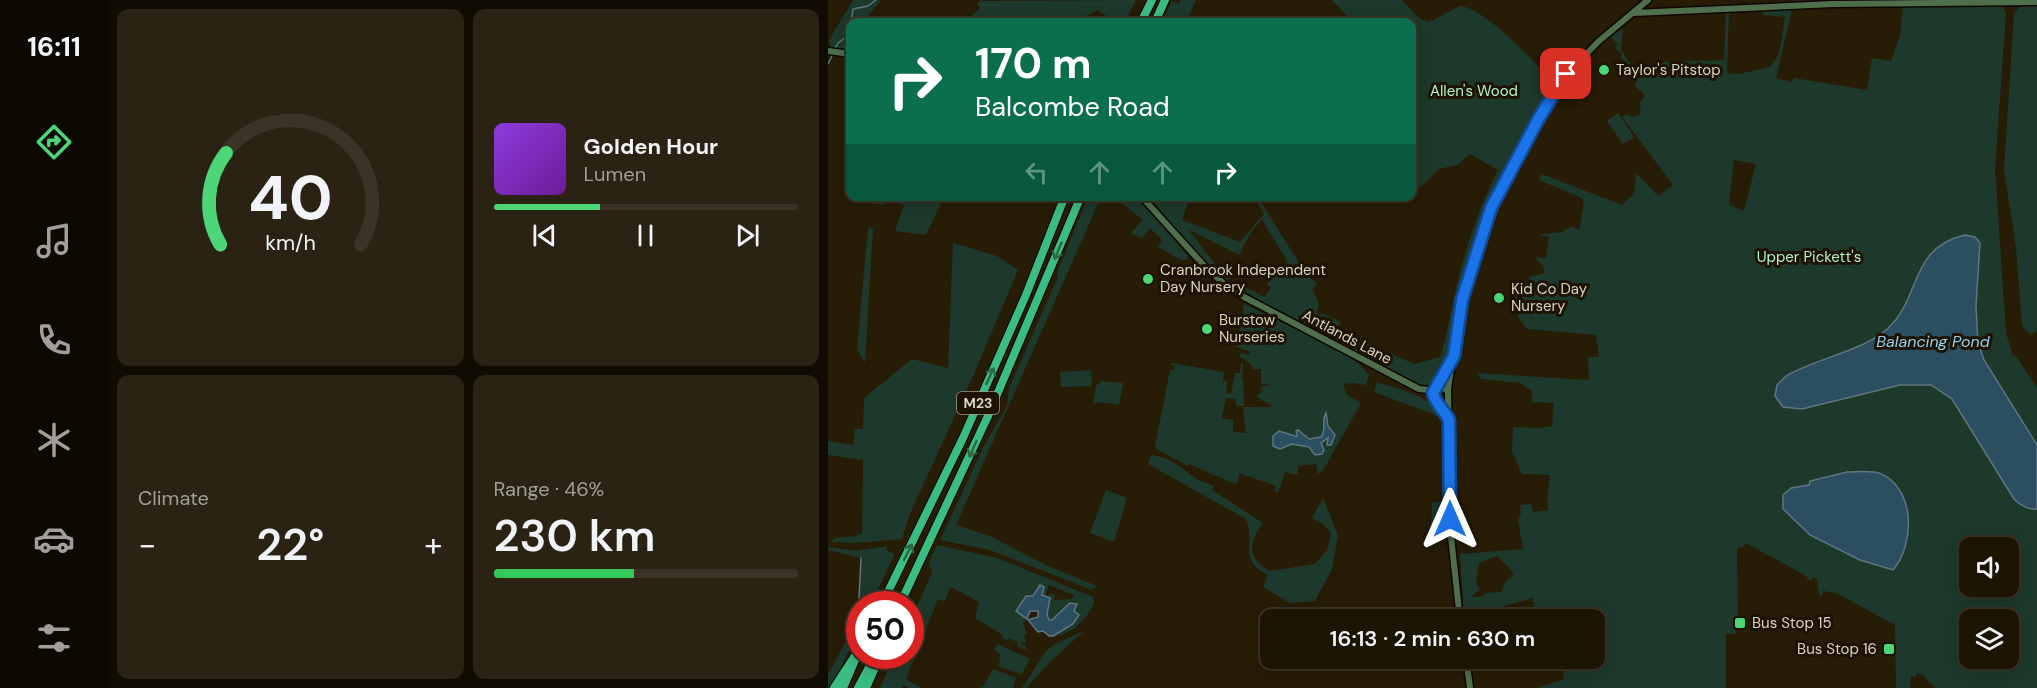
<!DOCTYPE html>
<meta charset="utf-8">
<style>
:root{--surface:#1d1504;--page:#2a2213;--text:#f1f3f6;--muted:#a09f9a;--line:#3b3426;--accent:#4cd677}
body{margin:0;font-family:"DM Sans",sans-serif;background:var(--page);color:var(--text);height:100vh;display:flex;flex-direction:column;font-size:22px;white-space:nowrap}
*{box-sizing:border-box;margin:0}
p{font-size:20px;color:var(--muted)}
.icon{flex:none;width:33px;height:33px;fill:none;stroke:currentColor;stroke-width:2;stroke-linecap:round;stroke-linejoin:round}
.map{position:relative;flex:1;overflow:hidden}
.panel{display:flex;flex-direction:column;gap:9px;padding:9px;background:#100c02;width:720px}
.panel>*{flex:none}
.top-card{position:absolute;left:18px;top:18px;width:570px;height:183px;border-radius:12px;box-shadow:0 3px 15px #0003,0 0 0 2px var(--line);background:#0b6e4f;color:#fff;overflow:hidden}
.controls{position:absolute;left:1131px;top:537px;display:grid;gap:12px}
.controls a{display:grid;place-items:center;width:60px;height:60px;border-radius:12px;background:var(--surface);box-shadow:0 3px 15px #0003,0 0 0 2px var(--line);font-size:30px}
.speed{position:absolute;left:18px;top:591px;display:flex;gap:12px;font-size:30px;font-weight:700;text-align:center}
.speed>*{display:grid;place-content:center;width:78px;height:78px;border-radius:50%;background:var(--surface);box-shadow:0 3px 15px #0003,0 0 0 2px var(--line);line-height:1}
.speed .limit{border:9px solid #d22;background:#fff;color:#111}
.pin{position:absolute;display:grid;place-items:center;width:51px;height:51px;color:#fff;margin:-26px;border-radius:12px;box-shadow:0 3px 9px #0006}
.me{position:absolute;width:66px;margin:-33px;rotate:0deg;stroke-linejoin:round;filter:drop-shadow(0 0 4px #0008)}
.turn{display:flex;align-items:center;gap:21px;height:126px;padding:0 30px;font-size:27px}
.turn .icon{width:78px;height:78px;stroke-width:2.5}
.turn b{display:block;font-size:42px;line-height:51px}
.lanes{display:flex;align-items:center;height:57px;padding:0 30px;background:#0003;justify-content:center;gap:30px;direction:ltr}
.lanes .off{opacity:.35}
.big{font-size:45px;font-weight:600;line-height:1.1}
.panel .tile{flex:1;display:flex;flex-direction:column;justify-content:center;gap:9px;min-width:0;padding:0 21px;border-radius:12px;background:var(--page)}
.panel .dial{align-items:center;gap:0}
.dial svg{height:156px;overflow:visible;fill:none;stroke:var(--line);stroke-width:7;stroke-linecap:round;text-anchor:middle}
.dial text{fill:var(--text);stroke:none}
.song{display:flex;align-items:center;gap:18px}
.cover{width:72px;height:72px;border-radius:9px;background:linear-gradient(135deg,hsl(270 70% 55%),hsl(280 70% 35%))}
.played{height:6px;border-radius:3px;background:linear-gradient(90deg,var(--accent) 35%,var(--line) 35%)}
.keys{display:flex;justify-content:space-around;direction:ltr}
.heat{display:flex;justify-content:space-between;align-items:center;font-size:33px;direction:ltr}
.charge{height:9px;border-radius:4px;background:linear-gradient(90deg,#34c759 46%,var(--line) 0)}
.panel .tiles{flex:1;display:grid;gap:9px;grid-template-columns:repeat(2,1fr)}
.trip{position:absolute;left:432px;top:609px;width:345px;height:60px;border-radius:12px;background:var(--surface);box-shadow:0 3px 15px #0003,0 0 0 2px var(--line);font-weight:600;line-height:60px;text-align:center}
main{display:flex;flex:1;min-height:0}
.tab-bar{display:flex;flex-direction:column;width:108px;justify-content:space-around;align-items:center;background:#0c0802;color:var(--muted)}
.tab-bar .icon{width:42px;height:42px}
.tab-bar .on{color:var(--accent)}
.tab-bar b{font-size:27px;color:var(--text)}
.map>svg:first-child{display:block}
</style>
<main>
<nav class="tab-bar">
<b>16:11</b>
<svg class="icon on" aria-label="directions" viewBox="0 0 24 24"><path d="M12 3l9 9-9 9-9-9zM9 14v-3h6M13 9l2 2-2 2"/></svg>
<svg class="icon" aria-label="music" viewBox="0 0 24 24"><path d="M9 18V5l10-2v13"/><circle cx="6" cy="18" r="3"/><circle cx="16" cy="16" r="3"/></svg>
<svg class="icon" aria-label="phone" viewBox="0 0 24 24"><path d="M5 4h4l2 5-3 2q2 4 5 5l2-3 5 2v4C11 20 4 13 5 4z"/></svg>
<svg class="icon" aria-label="climate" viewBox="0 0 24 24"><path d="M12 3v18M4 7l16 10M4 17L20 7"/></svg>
<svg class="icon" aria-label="car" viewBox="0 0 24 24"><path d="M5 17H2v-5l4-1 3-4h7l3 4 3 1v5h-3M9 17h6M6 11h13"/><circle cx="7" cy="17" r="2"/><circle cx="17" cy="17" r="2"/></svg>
<svg class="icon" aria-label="filters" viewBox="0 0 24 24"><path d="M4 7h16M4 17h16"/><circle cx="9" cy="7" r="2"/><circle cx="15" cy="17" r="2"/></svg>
</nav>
<section class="panel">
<div class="tiles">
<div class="tile dial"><svg viewBox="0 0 100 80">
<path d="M14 69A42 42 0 1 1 86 69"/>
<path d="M14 69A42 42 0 0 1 17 22" stroke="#4cd677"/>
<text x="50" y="56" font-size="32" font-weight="700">40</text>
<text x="50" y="72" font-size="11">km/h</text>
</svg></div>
<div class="tile">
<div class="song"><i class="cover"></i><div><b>Golden Hour</b><p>Lumen</p></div></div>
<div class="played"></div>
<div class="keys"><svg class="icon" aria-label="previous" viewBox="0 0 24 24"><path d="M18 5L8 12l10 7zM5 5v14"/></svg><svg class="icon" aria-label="pause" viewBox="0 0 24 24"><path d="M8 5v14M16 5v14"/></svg><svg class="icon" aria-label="next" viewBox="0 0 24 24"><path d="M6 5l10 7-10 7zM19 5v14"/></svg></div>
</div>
<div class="tile"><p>Climate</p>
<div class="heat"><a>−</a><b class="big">22°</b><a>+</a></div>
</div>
<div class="tile"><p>Range · 46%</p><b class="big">230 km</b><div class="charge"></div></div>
</div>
</section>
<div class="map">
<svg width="1209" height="688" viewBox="0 0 1209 688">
<rect width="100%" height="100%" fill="#271c06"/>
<!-- green -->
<path fill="#1d392b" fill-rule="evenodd" d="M25,0H53L35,22H22V41L19,46L22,47V51L3,48L1,40Z
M153,0L155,1L308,0L297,22H285V20L269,10L249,22H139L138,21L152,8L149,4Z
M353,0H368L358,22H334L344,1L351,4Z
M504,0H574L591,18L601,22L632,6C657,8 709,64 727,84L663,197L633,290L619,363L606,383L597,386L590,384L512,344L510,337L513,331L586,364L612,357C619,337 621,318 626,298C635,255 650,209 670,170L642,154L629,165L611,169L594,186L584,190V22H525Z
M1209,5V331L1203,335L1194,326L1188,248L1176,169L1186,14L1191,7Z
M1075,6H1174L1178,13L1167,168L1178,333L1185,356H1188L1209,388V688H1107L1095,675L1089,673L1088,677L1083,676L1082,688H1068L1067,625L1008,593L995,591V595H991L989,579L984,577V580H978L980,577L918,543L915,547L909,548L910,620L907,621L908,634H898V688H709L736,679L732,659L766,658V620L708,619L705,598L636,617L632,554L695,549L690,520L693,513L692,505L703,504L705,512L720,510L719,498L722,475L694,474L684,452L685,427L712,428L724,426L726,403L704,402V391L692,383L654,379L651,377L650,373L761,380L760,357H771L768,335L699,329L691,319L689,311L683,310L686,291H689L690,285L702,286L701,277L717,273L715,266L706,257L718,258L721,237L709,235L734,232L743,226L751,230L756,204L754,198L711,180L714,174L794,205L806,194L808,173L830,196L845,185L794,117L798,114L805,117L811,115L813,109L811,104L817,95L807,86L810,78L792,56L794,54L787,48L790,45L783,37L795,28L793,50L809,74L837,62L896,60L898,12H901L899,73L911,74L942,67L951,54L957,17L935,15V10L964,9L948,78L963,82L966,78L1039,90L1044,58L1063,61L1072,35ZM906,160L928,164L916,211L901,205ZM1142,548H1180V586H1142ZM669,556L684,571L685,576L678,581L673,592L657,593L654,597H643L649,591H652L648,583L651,563ZM1142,620H1180V658H1142Z
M790,113L806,137L795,144L779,121Z
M44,197V196L116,197L98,235L67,231L76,205L60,200L56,205L43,203Z
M260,197H273L128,525L162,536L220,566L269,586L264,590L162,550L112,540L156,446L179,406L181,388L229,279L230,270Z
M286,197H307L327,216L359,255V260H353L330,247L334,240L322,228L314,239L303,233L315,220Z
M318,197H362L354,220L412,242L436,214L426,197H430L476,271L489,284L484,288L491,304L489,314L493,315L494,313L513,322L505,335H500L459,316L406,285L404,281L437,297L443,287L439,285L448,269L460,263L434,219L424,231L411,255L361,230L389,267L402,273L399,282L378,264Z
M40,227L45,228L37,363L29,349Z
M125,243L169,256L190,270L146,374L81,516L74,539L27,543L3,542L7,538L27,536L34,533L35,460L0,455V441L25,445L27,429H35L36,398L84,359L120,368Z
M416,304L515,352L530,363L541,375L538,385L526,383L515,384L519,395L533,403L496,469L490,474L488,464L470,466V475L457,472L450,493L446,491L448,486L411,473L410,482L407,484L361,464L360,466L329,449L327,446L342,370H346L347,366L343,365V363L396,372L395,381H399L398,393L403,394L407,373H412L413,363L415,364L414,377L412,378L415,379L416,406H409L407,399L398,398L394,418L405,420V432L418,433L415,407H443V405L428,397L433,392V386H440V384H433V369H425L422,363L411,356L413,353L421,355L422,352L409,347ZM496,414L500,426L507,435L504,445L500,443V438L493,443L496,451L488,457L481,447L464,444L451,449L443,442L446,434L452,431L466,436H469L468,431L474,432L481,439L492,438L496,433Z
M263,370L264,386L233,387L232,372Z
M273,381L295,383L291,405L270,402L265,404L268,386Z
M549,382C569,389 604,395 612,417L546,392Z
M323,455C339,456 352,466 363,475C369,480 379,483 386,486L384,490L435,523C421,542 418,559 442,571L487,564L499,550L503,533L495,524L484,518L495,498L510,535L504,569L487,601L462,603L435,587L440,575C409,561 428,541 418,519L320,464Z
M278,490L299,498L286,542L262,533Z
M613,501L619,533L603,530L604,503Z
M109,545L169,558L265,597L266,603C255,625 245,632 222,638L231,634L224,620L219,618V605L222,600L218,597L223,593L227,596L226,600L244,599L246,595L221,585L217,597L214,595L215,587L210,586L206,596H198L188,611L200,620L195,623L199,634L196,636L198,643L193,642L194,646L197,645L198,650L189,646L190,643L182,638L180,641L174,638L175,635L147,618L151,602L123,587L116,601L110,599L78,679L93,688H81L75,685L74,688H52L66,656H82L83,620L104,573L101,563Z
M59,546L58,550L67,554L43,604H32L31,629L10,674L0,688V674L30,619L33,558L0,550V547L28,551Z
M256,631L224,660L198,688H194L218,651L227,644Z
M170,644L202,659L194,674L171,667L172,654L166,650Z
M165,669L188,678L185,688H151L155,687Z"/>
<!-- water -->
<path fill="#2c4e61" stroke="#60767f" stroke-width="1.5" d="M1137,235L1147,237L1152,243L1148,306L1150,343L1156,360L1209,445V509C1200,510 1192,505 1186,499L1124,399L1103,385H1072L974,409L955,407L947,396L949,385L958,376C987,359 1034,351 1058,330C1094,299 1080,248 1137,235Z
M498,413L500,426L507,435L503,445H499L500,438L493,443L496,450L494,454L487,455L481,447L464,444L452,449L445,446V436L451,431L467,436H469L468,431L470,430L481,439L493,437C499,430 493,420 498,413Z
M1019,472C1029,472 1042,470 1051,473C1088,487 1087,545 1065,570L1032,560L982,535L955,509V495L963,488L981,485L982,481Z
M212,585L216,587L214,595L222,598L219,615L221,620H224L242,603L249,604L246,611L251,615L245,624L225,636H221L215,631L210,632L200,620L210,617V611H202L199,619L188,611L198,596H205Z"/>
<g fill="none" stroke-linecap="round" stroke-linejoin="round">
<!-- stream -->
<path stroke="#60767f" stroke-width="1.5" d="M23,22L25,9L40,6L48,0
M6,50L10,43L22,34
M0,64L5,54
M30,618L33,558"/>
<defs>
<path id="secondary" d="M805,13L1005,4L1209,2
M0,51L22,54
M313,196L380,270L400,287L416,297L591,389L601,390L614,386L620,392
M620,418L605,394L622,364
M632,620L622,527L620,389L632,308L643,266L668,197L734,79L771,41L820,0
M638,658L642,688"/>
<path id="highway" d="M313,22L324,0
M327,22L337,0
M54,604L135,438L198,295L237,196
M72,604L160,416L253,196
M6,688L32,648
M15,688L31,651
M30,688L47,656
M38,688L46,670L47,660"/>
</defs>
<!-- secondary casing -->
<use href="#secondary" stroke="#0f0600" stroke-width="9"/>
<!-- highway casing -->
<use href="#highway" stroke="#0f0600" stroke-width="10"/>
<!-- secondary -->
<use href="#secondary" stroke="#4f6e4c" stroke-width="6"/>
<!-- highway -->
<use href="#highway" stroke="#3bbc83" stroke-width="8"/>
</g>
<!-- one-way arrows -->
<defs><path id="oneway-shaft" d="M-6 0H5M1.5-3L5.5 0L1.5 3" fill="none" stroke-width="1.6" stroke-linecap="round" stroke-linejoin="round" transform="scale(1.5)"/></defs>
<g stroke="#2c6842">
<use href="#oneway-shaft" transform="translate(230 251) rotate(113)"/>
<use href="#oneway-shaft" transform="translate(162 376) rotate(-66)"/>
<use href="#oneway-shaft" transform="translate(145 449) rotate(114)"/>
<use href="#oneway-shaft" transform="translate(80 552) rotate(-63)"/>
</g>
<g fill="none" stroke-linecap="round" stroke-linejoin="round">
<defs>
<path id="route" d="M622,519L621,420C617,411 606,402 605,393L626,356L634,300L663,208L711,118L738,74"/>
</defs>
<!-- route casing -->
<use href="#route" stroke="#114b97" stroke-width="15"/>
<!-- route -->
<use href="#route" stroke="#1a73e8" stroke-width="10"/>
</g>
<!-- markers -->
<g fill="#4cd677" stroke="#1d1300" stroke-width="2">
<circle cx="776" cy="70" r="6"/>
<circle cx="320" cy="279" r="6"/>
<circle cx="671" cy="298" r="6"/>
<circle cx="379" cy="329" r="6"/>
<rect x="906" y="617" width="12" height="12" rx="3"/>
<rect x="1055" y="643" width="12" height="12" rx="3"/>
</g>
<g text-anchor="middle" stroke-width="6" stroke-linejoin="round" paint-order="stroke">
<!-- shield labels -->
<rect fill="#1d1300" stroke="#a1998a" stroke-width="1.5" x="129" y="392" width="42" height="22" rx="4.5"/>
<g font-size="14" font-weight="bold" fill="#d9d2c5">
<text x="150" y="408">M23</text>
</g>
<!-- poi labels -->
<g font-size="15" fill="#d9d2c5" stroke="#1d1300" text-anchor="start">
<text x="788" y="75">Taylor's Pitstop</text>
<text x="332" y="275">Cranbrook Independent<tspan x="332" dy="17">Day Nursery</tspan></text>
<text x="683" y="294">Kid Co Day<tspan x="683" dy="17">Nursery</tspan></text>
<text x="391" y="325">Burstow<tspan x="391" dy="17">Nurseries</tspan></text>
<text x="924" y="628">Bus Stop 15</text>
<text x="1049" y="654" text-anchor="end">Bus Stop 16</text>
</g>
<!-- park labels -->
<g font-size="15" fill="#b0f2cf" stroke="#1d1300">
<text x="646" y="96">Allen's Wood</text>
<text x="981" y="262">Upper Pickett's</text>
</g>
<!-- street labels -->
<g font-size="15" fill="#d9d2c5" stroke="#1d1300">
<text transform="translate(519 337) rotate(28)" y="5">Antlands Lane</text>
</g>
<!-- water labels -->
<g font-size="16" font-style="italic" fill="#93d0f5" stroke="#1d1300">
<text x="1105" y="347">Balancing Pond</text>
</g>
</g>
</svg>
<div class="controls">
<a><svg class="icon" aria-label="sound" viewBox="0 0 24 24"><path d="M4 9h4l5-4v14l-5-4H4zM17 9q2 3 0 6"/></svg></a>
<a><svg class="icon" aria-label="layers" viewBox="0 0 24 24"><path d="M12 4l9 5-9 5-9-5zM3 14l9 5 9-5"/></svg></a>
</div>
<div class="speed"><div class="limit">50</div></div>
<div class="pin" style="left:738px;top:74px;background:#d93025"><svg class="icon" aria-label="arrive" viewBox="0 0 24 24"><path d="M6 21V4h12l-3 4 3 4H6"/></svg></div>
<svg class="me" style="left:622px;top:519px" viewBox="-20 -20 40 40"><path d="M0-17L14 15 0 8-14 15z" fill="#1a73e8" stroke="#fff" stroke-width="4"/></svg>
<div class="trip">16:13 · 2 min · 630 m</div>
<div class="top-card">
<div class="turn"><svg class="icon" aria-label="right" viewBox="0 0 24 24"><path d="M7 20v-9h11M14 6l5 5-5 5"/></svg><div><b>170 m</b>Balcombe Road</div></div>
<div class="lanes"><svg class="icon off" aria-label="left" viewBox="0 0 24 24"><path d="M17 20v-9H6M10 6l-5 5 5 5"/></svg><svg class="icon off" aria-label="ahead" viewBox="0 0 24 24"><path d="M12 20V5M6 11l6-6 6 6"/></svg><svg class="icon off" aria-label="ahead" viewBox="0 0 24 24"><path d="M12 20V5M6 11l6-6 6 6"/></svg><svg class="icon" aria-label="right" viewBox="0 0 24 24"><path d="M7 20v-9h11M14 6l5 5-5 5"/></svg></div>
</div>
</div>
</main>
